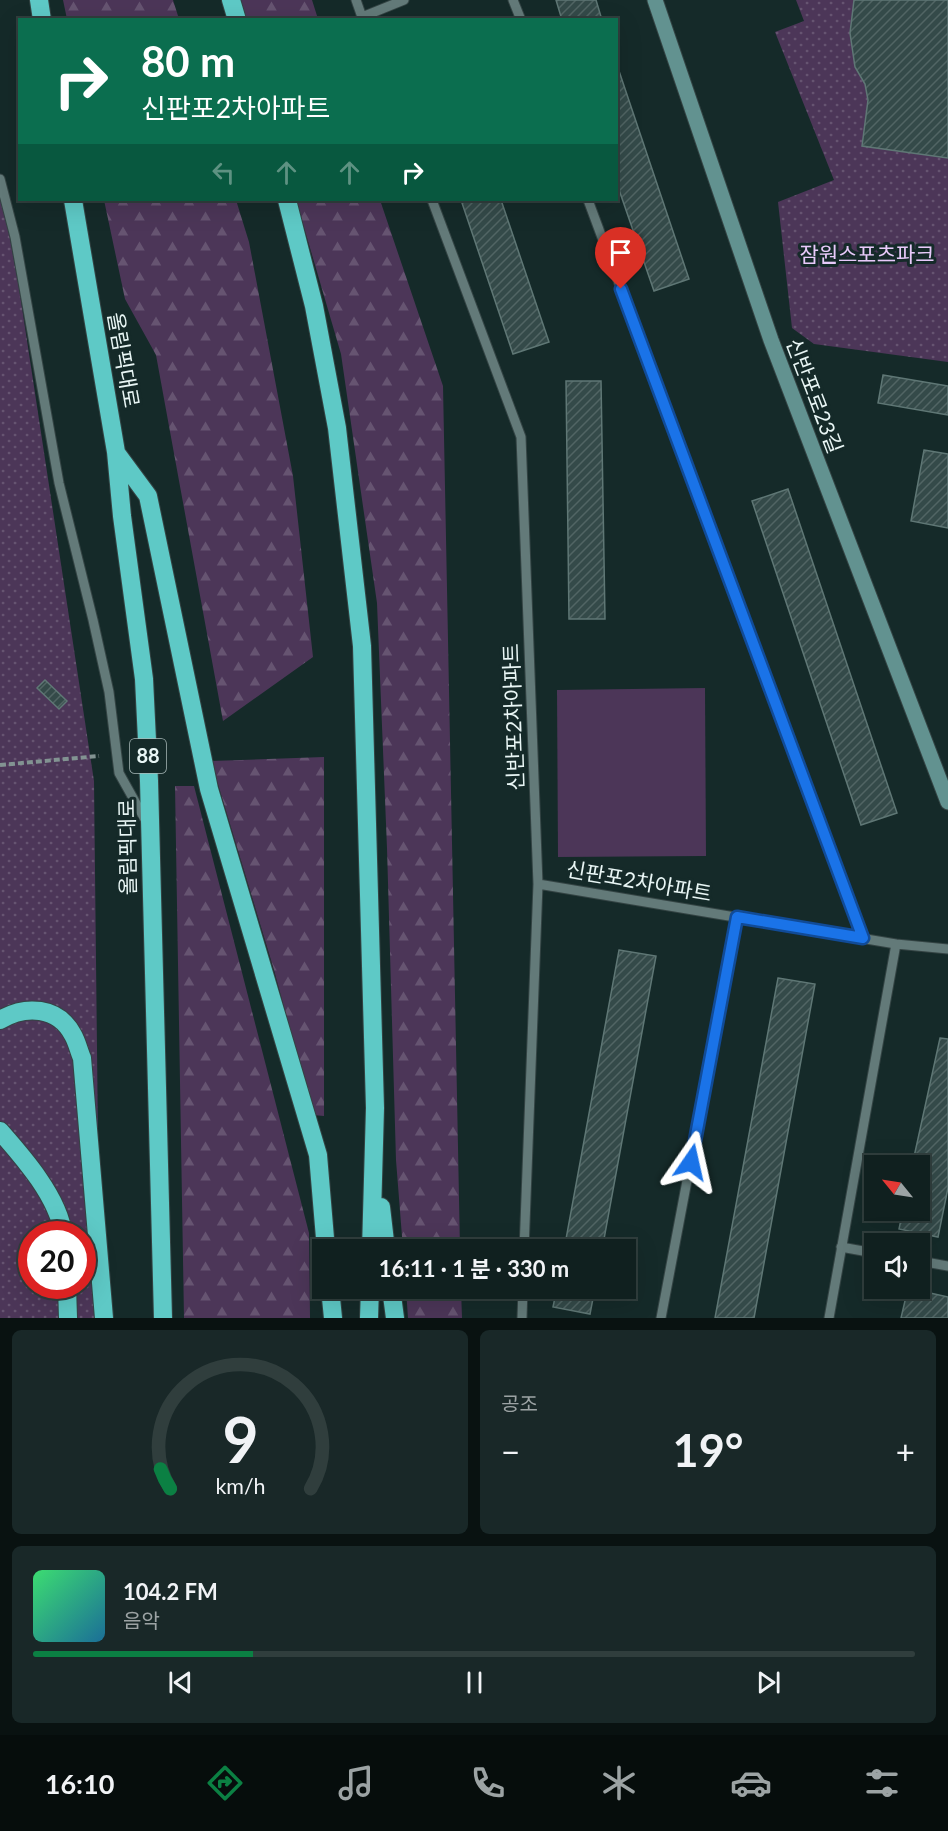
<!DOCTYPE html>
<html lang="ko">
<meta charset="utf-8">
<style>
:root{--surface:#10201f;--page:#192828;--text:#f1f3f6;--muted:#9ca3a4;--line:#303e3d;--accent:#0b8043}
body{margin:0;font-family:Lato,"Noto Sans KR",sans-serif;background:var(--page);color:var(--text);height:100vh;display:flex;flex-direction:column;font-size:22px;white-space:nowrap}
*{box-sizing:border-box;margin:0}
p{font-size:20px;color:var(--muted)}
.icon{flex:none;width:33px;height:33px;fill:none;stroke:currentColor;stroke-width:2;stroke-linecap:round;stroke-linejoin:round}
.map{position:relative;height:1318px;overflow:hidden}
.side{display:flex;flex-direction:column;gap:12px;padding:12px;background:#091211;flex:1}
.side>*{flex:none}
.guide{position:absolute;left:18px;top:18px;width:600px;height:183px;border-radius:0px;box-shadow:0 6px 24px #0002,0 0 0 2px var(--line);background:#0b6e4f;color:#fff;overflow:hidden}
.needle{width:39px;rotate:300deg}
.tools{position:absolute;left:864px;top:1155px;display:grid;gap:12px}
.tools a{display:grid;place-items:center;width:66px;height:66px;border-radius:0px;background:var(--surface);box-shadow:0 6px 24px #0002,0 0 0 2px var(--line);font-size:30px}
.speed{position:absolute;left:18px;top:1221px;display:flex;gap:12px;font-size:30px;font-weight:700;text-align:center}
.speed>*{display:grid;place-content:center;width:78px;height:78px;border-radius:50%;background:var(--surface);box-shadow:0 6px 24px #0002,0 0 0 2px var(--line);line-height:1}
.speed .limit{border:9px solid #d22;background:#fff;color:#111}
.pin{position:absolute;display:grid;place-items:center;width:51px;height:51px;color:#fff;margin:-62px -26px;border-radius:50% 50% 50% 0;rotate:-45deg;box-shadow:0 0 6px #0007}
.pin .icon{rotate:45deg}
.me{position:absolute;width:66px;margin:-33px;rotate:11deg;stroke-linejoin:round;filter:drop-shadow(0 0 4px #0008)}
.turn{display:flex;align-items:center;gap:21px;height:126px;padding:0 24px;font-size:27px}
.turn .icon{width:78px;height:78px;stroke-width:2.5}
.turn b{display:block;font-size:42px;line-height:51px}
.lanes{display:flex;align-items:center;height:57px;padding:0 24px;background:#0003;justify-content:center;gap:30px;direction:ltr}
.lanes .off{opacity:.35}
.big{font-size:45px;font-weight:700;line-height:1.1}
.side .widget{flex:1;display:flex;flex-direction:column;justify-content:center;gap:9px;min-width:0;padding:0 21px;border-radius:9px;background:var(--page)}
.side .dial{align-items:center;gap:0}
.dial svg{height:156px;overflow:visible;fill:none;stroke:var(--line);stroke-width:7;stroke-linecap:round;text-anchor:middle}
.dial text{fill:var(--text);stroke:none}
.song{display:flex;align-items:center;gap:18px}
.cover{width:72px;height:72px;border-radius:9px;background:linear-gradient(135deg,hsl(140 70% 55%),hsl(200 70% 35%))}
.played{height:6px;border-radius:3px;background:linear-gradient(90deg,var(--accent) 25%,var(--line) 25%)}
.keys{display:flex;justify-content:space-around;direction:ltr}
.heat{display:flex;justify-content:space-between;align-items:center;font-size:33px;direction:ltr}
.side .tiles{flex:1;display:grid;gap:12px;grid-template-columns:1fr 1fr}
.widget:last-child{grid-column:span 2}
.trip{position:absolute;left:312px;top:1239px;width:324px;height:60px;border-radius:0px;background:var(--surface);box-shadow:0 6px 24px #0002,0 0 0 2px var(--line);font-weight:700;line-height:60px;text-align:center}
.dock{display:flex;height:96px;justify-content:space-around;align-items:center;background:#060d0c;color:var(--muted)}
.dock .icon{width:42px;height:42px}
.dock .selected{color:var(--accent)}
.dock b{font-size:27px;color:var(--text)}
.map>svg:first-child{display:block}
</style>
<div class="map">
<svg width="948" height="1318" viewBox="0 0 948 1318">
<defs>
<pattern id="forest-firs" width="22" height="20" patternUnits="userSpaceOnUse" patternTransform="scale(1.5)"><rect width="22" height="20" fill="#4c3658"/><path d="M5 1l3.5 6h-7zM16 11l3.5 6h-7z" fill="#665471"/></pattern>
<pattern id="park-dots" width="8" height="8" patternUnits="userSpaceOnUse" patternTransform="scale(1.5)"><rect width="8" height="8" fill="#4c3658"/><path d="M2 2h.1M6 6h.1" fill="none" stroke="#665471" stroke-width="1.8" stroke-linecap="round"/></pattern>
<pattern id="building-hatch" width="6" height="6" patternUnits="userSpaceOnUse" patternTransform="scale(1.5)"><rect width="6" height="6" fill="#344a49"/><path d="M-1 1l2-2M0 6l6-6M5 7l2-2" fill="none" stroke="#516564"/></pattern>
</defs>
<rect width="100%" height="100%" fill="#152a29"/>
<!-- grass -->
<path fill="#4c3658" d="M705,688L706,856L558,857L557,690Z"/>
<!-- forest -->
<path fill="url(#forest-firs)" d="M63,0H173L179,19H67Z
M238,0H312L318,19H244Z
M104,200H236L249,242L293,476L313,657L223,721L156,355L125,299Z
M296,200H380L443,386L460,1249H403L396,1160L387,848L377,603L341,354Z
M324,757V1116L313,1115L274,970L211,761Z
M175,786H194L309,1233L310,1318H184Z
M406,1289H461L462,1318H408Z"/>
<!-- park -->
<path fill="url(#park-dots)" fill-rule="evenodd" d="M796,0H948V362L814,344L792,328L778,202L834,180L775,32L804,21Z
M0,183L19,288L94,781L100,1318H0ZM32,1234H82V1286H32Z"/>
<!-- building -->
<path fill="url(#building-hatch)" stroke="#5f7775" stroke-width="1.5" d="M556,0H596L602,20H562Z
M854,0H948V158L862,146L868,100L865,84L855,67L850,33Z
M616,62L689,279L654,291L616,181Z
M461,200H501L549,342L513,354Z
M883,375L948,386V415L878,403Z
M566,381H601L605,619H569Z
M924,450L948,454V528L911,521Z
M788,489L897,813L861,825L752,501Z
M45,680L67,701L59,709L37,688Z
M619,950L656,956L602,1250H564Z
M778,978L815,984L754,1318H715Z
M940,1038L948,1039V1188L938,1237L899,1229L903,1210H920V1166H912Z
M557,1288H595L590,1314L553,1307Z
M908,1288L948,1297V1318H901Z"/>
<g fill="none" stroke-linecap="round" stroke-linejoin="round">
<defs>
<path id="lane" d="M356,0L363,20
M513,0L521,20
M362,17L404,0
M0,179L15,237L59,483L93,620L109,692L119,773L147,823
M432,200L521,437L538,884L524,1250
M588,200L863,938
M538,884L896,944L948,949
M841,1247L874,1253
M920,1261L948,1266
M522,1318L523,1288
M661,1318L737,917
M829,1318L896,944"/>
<path id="secondary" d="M655,0L771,340L948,802"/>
<path id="highway" d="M39,0L42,20
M231,0L237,20
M73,200L116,452L122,516L144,679L149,781L163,1318
M287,200L314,306L337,428L362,646L375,1108L371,1250
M117,454L148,496L209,789L318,1155L326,1250
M0,1020C25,1005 58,1006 73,1035C77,1042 79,1051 82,1058L104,1318
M0,1131C23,1157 59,1198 63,1234
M381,1207L386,1250
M67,1286L68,1318
M330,1288L333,1318
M391,1288L395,1318
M369,1318L370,1288"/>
</defs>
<!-- lane casing -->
<use href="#lane" stroke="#344444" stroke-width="11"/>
<!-- secondary casing -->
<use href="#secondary" stroke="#344444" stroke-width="17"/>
<!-- highway casing -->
<use href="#highway" stroke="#344444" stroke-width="20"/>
<!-- path -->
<path stroke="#829392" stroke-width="4" stroke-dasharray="6 3" stroke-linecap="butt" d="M0,765L99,756"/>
<!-- lane -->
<use href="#lane" stroke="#637a79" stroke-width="9"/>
<!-- secondary -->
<use href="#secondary" stroke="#629290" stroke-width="15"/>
<!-- highway -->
<use href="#highway" stroke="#5ec9c6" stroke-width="18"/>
</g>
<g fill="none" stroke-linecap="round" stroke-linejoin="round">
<defs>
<path id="route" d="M621,289L863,938L737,917L691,1162"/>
</defs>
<!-- route casing -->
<use href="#route" stroke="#114b97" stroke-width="15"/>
<!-- route -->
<use href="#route" stroke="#1a73e8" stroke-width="10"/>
</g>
<g text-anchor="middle" stroke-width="6" stroke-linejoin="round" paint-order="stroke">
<!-- shield labels -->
<rect fill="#152a29" stroke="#a9b9b8" stroke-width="1.5" x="130" y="739" width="36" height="34" rx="4.5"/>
<g font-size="20" font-weight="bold" fill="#e9f6f5">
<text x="148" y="763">88</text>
</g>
<!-- park labels -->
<g font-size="21" fill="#e8cafa" stroke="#152a29">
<text x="867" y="262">잠원스포츠파크</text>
</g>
<!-- street labels -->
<g font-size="21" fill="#e9f6f5" stroke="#152a29">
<text transform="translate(123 360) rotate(80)" y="7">올림픽대로</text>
<text transform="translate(814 396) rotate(69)" y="7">신반포로23길</text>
<text transform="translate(514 717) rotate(-92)" y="7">신반포2차아파트</text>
<text transform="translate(128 847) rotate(-91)" y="7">올림픽대로</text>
<text transform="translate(639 882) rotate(10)" y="7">신판포2차아파트</text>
</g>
</g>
</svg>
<div class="tools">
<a><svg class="needle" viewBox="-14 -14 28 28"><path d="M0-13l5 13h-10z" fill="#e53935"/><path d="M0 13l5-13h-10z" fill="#9ca3a4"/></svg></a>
<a><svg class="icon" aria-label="sound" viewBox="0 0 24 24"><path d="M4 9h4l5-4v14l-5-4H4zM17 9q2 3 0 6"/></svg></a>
</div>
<div class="speed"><div class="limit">20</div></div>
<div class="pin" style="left:621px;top:289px;background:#d93025"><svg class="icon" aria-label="arrive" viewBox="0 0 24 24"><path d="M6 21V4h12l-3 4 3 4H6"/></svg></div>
<svg class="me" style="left:691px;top:1162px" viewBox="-20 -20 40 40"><path d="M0-17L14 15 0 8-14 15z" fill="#1a73e8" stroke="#fff" stroke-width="4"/></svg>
<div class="trip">16:11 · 1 분 · 330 m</div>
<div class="guide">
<div class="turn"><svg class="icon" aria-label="right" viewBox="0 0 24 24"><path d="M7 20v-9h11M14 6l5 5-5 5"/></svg><div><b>80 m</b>신판포2차아파트</div></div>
<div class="lanes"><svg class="icon off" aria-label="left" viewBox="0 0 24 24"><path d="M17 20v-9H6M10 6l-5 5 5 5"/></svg><svg class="icon off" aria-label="ahead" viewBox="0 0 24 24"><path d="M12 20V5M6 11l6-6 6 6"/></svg><svg class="icon off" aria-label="ahead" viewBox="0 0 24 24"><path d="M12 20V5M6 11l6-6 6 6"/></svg><svg class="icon" aria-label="right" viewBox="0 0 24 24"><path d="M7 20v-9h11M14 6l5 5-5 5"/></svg></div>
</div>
</div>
<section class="side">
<div class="tiles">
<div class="widget dial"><svg viewBox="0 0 100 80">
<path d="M14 69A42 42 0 1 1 86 69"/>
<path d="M14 69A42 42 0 0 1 9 59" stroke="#0b8043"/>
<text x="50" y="56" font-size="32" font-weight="700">9</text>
<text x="50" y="72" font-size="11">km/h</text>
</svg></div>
<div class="widget"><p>공조</p>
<div class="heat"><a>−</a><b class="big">19°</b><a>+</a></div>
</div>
<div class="widget">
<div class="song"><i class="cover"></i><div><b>104.2 FM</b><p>음악</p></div></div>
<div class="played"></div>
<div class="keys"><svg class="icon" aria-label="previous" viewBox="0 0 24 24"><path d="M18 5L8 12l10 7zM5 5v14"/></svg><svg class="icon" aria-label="pause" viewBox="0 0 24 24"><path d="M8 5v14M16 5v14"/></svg><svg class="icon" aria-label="next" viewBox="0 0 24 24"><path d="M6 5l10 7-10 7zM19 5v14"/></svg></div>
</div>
</div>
</section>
<nav class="dock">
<b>16:10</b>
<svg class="icon selected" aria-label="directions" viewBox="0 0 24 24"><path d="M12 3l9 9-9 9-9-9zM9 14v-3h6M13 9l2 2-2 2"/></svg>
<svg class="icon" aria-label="music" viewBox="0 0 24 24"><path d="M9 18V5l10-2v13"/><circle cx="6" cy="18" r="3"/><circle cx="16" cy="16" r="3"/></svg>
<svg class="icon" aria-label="phone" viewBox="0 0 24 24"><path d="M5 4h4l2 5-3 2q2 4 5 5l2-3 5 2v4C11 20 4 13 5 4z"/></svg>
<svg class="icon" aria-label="climate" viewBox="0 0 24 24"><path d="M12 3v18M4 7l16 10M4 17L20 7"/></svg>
<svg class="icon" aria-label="car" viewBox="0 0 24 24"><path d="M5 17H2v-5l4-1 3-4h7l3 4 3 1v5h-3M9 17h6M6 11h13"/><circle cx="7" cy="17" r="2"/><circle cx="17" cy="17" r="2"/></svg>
<svg class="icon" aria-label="filters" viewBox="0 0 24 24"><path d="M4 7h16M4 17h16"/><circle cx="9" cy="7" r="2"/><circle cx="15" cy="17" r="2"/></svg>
</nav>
